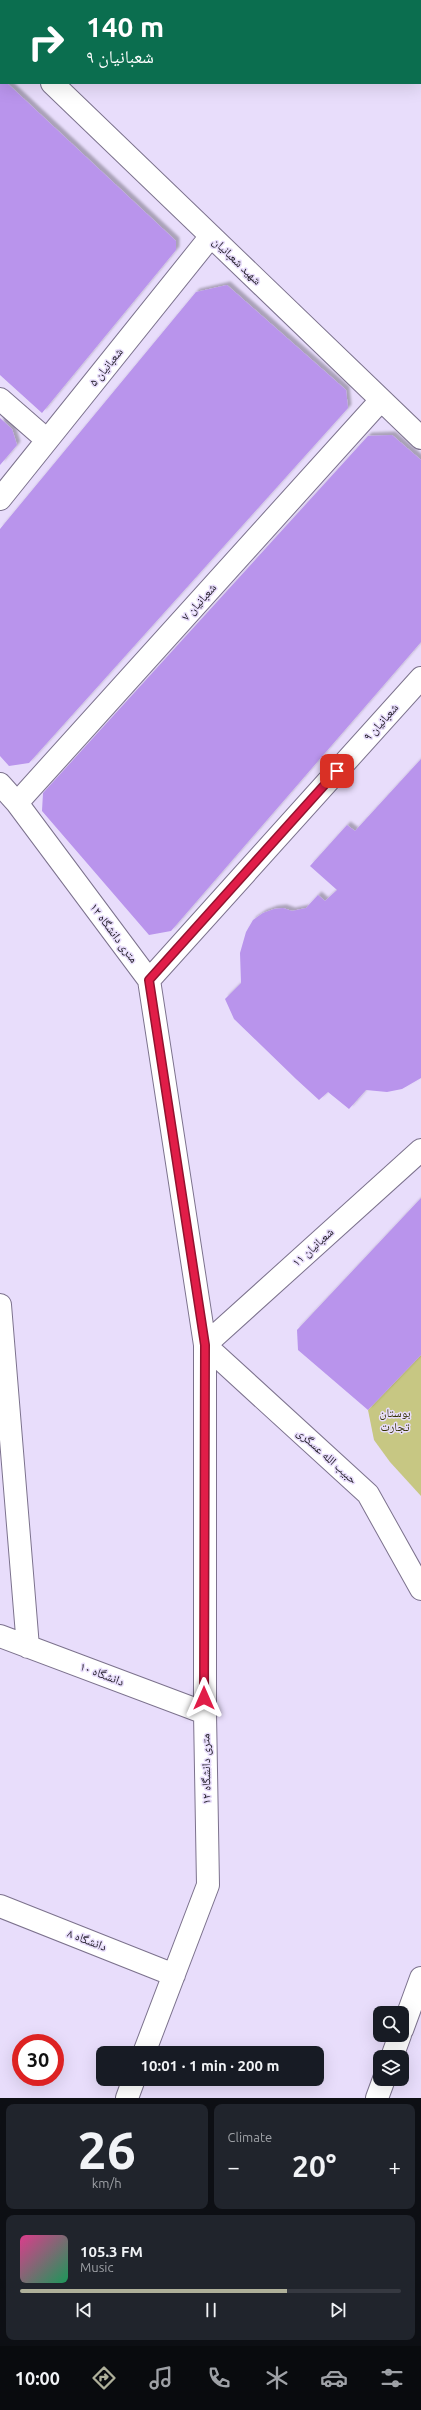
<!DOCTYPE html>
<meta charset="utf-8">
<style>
:root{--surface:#171b24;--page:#20242c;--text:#f1f3f6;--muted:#9ea1a6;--line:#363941;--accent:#afb09a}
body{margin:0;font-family:Ubuntu,"Noto Naskh Arabic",sans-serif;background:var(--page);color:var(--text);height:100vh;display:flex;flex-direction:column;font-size:15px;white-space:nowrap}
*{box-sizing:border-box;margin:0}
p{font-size:13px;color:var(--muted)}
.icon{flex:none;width:22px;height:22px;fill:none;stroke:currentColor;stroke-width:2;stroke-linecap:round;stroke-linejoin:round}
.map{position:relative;height:2098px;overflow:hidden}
.drawer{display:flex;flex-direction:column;gap:6px;padding:6px;background:#0d0f14;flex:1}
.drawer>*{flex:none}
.banner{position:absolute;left:0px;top:0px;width:421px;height:84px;box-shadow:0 4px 16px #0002;background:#0b6e4f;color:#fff;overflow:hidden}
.tools{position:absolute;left:373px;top:2006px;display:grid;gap:8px}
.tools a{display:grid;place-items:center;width:36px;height:36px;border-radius:8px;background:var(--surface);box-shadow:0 4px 16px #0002;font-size:20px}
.speed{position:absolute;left:12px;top:2034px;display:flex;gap:8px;font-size:20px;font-weight:700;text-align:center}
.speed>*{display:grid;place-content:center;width:52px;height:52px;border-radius:50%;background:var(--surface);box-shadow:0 4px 16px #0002;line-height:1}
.speed .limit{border:6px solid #d22;background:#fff;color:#111}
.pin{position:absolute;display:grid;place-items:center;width:34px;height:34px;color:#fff;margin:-17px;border-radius:8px;box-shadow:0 2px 6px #0006}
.me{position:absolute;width:44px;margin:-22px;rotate:0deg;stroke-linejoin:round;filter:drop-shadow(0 0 3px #0008)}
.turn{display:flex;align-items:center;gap:14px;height:84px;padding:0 20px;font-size:18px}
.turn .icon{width:52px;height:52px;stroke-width:2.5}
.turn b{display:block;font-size:28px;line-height:34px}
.big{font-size:30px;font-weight:700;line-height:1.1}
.drawer .widget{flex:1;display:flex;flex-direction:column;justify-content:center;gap:6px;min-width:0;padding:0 14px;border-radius:8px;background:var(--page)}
.drawer .dial{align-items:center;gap:0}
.dial b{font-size:52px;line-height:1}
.song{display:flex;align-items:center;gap:12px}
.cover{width:48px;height:48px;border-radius:6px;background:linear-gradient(135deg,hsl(330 70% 55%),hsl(150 70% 35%))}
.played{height:4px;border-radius:2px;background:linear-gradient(90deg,var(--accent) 70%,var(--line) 70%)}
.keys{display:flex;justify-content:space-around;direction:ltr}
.heat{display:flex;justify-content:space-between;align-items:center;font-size:22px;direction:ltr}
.drawer .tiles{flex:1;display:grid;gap:6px;grid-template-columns:1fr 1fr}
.widget:last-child{grid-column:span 2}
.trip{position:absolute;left:96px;top:2046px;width:228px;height:40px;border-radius:8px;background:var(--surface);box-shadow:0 4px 16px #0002;font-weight:700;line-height:40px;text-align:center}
.dock{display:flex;height:64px;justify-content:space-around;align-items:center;background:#090b0e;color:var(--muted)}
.dock .icon{width:28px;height:28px}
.dock .on{color:var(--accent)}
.dock b{font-size:18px;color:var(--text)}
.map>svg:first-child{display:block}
</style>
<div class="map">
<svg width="421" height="2098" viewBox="0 0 421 2098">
<defs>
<filter id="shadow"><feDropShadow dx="3.5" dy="-3.5" stdDeviation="1" flood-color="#0004"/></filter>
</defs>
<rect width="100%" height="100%" fill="#e8ddfb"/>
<!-- green -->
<path fill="#c7c783" d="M421,1355V1496L390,1462L374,1440L368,1410Z"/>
<!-- building -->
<path fill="#b994ec" filter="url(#shadow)" d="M0,83H7L176,241V250L42,413L0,375Z
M227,285L346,390L348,408L29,763L9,766L0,756V529L196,292Z
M0,418L12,429L17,445L0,465Z
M392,435L421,460V642L171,931L149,935L42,811L43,793L368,436Z
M421,759V1078L402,1089L387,1092L366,1090L349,1109L328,1092L319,1100L296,1079L234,1019L225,999L241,983L240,953L246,932L253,920L263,913L274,909L283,908L292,911L306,908L318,895L325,901L337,890L310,866L347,825L355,831Z
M421,1198V1355L368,1410L298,1350L297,1330Z"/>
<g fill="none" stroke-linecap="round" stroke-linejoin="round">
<defs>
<path id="street" d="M0,32L1,33
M52,83L421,438
M0,399L47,440
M0,499L211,236
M0,784L17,803L149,980L205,1345V1713L208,1885L144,2053
M17,803L381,400
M149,980L421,678
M0,1305L28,1647
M205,1345L368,1494L421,1589
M205,1345L421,1150
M0,1636L205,1713
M0,1906L174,1975
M402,2030L421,1978
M392,2057L400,2035
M127,2098L134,2079
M377,2098L384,2079"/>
<path id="highway" d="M400,0L401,1
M420,20L421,21"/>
</defs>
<!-- street casing -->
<use href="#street" stroke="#7c728d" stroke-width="24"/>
<!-- highway casing -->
<use href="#highway" stroke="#8066a3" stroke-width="24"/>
<!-- street -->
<use href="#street" stroke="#fff" stroke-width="22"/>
<!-- highway -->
<use href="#highway" stroke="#b48fe7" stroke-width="22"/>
</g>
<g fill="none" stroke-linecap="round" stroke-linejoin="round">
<defs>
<path id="route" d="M204,1698L205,1345L149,980L337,771"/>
</defs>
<!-- route casing -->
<use href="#route" stroke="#92132f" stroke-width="10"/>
<!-- route -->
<use href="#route" stroke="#e11d48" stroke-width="7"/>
</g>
<g text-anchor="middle" stroke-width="3" stroke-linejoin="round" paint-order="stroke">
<!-- street labels -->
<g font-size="12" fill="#1f1b25" stroke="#e8ddfb">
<text transform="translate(237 261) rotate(44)" y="4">شهید شعبانیان</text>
<text transform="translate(106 367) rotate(-51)" y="4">شعبانیان ۵</text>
<text transform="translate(199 602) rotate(-48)" y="4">شعبانیان ۷</text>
<text transform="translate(381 722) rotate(-48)" y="4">شعبانیان ۹</text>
<text transform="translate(114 933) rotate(53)" y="4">۱۲ متری دانشگاه</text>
<text transform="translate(313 1247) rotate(-42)" y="4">شعبانیان ۱۱</text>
<text transform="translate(327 1456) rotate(42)" y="4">حبیب الله عسگری</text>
<text transform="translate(102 1674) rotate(21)" y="4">دانشگاه ۱۰</text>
<text transform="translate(206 1769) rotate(-91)" y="4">۱۲ متری دانشگاه</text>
<text transform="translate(87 1940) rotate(21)" y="4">دانشگاه ۸</text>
</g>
<!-- park labels -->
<g font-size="12" fill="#343204" stroke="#e8ddfb">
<text x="395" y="1417">بوستان<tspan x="395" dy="14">تجارت</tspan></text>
</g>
</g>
</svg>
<div class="tools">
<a><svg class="icon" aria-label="search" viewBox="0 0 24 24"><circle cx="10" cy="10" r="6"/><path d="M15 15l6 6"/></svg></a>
<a><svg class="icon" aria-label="layers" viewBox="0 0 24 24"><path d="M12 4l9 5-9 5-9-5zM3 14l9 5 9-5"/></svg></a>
</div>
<div class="speed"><div class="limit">30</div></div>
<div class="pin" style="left:337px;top:771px;background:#d93025"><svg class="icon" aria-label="arrive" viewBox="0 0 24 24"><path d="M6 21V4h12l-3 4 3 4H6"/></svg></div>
<svg class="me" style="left:204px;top:1698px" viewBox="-20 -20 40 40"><path d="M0-17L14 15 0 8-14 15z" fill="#e11d48" stroke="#fff" stroke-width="4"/></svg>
<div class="trip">10:01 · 1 min · 200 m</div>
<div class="banner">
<div class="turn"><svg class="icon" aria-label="right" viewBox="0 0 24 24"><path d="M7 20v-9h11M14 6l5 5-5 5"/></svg><div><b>140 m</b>شعبانیان ۹</div></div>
</div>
</div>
<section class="drawer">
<div class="tiles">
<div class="widget dial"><b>26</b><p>km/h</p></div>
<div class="widget"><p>Climate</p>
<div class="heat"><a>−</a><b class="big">20°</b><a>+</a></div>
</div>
<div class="widget">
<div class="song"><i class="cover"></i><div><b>105.3 FM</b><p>Music</p></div></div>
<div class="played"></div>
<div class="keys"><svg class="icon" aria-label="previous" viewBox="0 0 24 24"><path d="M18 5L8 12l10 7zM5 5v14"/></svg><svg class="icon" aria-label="pause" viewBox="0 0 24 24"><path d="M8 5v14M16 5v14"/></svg><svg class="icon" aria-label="next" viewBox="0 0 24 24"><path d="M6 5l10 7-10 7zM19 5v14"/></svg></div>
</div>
</div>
</section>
<nav class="dock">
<b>10:00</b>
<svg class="icon on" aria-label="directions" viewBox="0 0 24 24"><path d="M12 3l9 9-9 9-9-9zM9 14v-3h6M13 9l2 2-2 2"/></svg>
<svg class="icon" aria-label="music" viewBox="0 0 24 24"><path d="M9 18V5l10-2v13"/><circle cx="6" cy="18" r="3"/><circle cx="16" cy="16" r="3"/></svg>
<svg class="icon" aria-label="phone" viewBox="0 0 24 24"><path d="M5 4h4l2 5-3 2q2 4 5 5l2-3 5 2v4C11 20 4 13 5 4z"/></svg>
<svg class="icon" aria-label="climate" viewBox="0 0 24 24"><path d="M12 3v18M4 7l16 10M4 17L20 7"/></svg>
<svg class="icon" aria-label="car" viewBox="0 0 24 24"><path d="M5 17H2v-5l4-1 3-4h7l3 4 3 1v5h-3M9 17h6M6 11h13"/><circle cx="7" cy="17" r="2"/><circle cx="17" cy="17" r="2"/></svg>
<svg class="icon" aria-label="filters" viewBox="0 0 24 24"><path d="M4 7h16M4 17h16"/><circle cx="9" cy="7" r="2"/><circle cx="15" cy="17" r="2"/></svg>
</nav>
